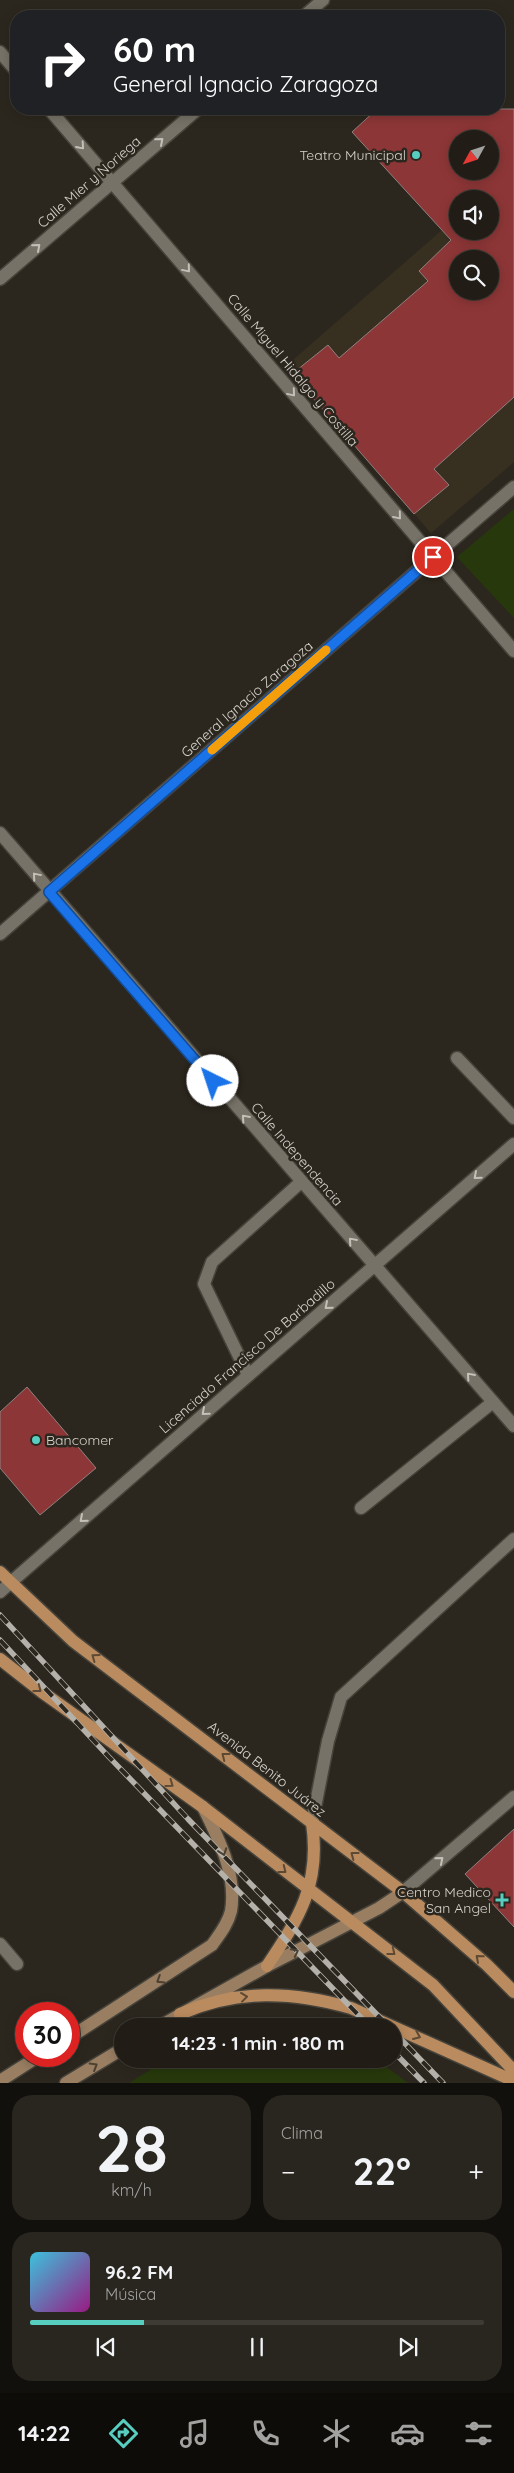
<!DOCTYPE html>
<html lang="es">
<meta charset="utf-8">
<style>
:root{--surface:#211d16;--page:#29261f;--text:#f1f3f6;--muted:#a2a2a1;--line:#3e3b35;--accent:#58cec0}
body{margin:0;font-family:Quicksand,sans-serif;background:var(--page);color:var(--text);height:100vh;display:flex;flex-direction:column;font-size:19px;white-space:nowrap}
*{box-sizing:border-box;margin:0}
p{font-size:16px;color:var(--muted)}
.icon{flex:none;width:28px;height:28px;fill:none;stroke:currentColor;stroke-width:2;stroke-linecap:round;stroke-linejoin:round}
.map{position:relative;height:2083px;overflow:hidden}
.side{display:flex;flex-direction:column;gap:12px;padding:12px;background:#12100c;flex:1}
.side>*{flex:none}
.top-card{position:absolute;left:10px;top:10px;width:495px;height:105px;border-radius:20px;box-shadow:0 2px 12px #0003,0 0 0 1px var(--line);background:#202124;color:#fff;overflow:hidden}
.needle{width:32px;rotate:230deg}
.tools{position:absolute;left:449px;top:130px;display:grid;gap:10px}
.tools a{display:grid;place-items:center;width:50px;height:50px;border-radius:50%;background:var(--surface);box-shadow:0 2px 12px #0003,0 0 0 1px var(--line);font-size:25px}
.speed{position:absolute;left:15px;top:2002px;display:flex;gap:10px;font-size:25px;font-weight:700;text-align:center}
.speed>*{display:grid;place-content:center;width:65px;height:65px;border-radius:50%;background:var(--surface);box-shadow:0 2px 12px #0003,0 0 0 1px var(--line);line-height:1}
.speed .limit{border:8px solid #d22;background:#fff;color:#111}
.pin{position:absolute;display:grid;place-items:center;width:42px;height:42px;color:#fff;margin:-21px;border:2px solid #fff;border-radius:50%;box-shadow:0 1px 5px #0007}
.me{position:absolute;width:55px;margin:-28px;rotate:319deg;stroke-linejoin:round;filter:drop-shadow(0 0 4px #0008)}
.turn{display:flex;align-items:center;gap:18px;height:105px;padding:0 20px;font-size:22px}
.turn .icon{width:65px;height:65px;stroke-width:2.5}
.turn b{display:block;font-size:35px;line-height:42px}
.big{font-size:38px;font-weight:800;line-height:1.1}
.side .card{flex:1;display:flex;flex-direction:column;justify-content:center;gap:8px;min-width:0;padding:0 18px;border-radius:20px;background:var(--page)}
.side .dial{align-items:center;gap:0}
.dial b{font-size:65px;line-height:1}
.song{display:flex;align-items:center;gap:15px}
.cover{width:60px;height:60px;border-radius:8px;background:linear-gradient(135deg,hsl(190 70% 55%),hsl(310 70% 35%))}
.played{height:5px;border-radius:2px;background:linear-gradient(90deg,var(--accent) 25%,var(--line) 25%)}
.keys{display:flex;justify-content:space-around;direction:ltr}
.heat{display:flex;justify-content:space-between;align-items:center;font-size:28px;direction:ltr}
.side .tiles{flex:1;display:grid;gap:12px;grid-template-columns:1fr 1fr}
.card:last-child{grid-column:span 2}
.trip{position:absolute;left:114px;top:2018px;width:288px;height:50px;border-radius:25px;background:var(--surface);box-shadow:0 2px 12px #0003,0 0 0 1px var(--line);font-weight:800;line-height:50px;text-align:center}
.menu{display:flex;height:80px;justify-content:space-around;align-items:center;background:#0d0c09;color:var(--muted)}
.menu .icon{width:35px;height:35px}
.menu .on{color:var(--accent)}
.menu b{font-size:22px;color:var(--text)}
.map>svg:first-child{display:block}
</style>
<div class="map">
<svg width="514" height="2083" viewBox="0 0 514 2083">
<rect width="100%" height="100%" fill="#2c271e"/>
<!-- built -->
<path fill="#373021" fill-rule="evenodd" d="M457,217L458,231L514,232V462L431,533L286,366ZM458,259H490V291H458Z"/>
<!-- green -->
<path fill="#27390c" d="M514,509V618L457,557Z
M184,2059H376L408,2083H129L161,2063Z"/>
<!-- building -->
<path fill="#8d3637" stroke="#8f8180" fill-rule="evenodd" d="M377,109H514V397L434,469L449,485L414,514L292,374L328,345L339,358L428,281L419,271L451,240L352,132ZM458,139H490V171H458ZM458,199H490V231H458ZM458,259H490V291H458Z
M27,1387L96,1468L40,1515L0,1468V1412Z
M514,1829V1927L465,1874Z"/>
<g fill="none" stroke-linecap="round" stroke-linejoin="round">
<defs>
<path id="service" d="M457,1058L514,1118
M248,1375L204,1284L212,1262L301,1182
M361,1508L493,1402
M312,1823L328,1741L341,1697L514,1539
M0,1944L17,1964"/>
<path id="pedestrian" d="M433,557L514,487"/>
<path id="minor" d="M304,16L323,0
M0,279L198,109
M0,833L514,1426
M0,934L433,557
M10,1583L514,1144
M403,1892L514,1797"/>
<path id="tertiary" d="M0,52L16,71
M49,109L514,651
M0,1592L10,1583"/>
<path id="secondary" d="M160,2026L267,1966L379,1908L403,1892
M69,2038L212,1945C219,1935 228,1924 231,1911C237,1875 219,1839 203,1807
M0,2081L39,2056
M66,2083L122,2049"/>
<path id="primary" d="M0,1572L73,1641L403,1892L487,1965L514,1992
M0,1659L42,1692L203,1807L433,1985L514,2071
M267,1966C299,1918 321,1884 312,1823
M180,2014C237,1989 292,1991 351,2008L514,2081"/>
</defs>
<!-- service casing -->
<use href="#service" stroke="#46433b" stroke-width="15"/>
<!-- pedestrian casing -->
<use href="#pedestrian" stroke="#46433b" stroke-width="15"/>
<!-- minor casing -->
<use href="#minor" stroke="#46433b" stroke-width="15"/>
<!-- tertiary casing -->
<use href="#tertiary" stroke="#46433b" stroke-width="15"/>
<!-- secondary casing -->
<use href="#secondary" stroke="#46433b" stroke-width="15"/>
<!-- primary casing -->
<use href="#primary" stroke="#46433b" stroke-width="15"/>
<!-- service -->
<use href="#service" stroke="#777267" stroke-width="12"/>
<!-- pedestrian -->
<use href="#pedestrian" stroke="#777267" stroke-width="12"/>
<!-- minor -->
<use href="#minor" stroke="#777267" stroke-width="12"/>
<!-- tertiary -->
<use href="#tertiary" stroke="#777267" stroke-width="12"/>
<!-- secondary -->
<use href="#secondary" stroke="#997e62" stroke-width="12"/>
<!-- primary -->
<use href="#primary" stroke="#ba8b5e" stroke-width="12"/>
<defs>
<path id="rail" d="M0,1615L188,1819L388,2026
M0,1640L109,1757L369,2026
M392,2030L443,2083
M392,2050L424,2083"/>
</defs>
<!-- rail casing -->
<use href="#rail" stroke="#b4b1aa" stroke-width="5.5"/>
<!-- rail -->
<use href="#rail" stroke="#2c271e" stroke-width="4" stroke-dasharray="11" stroke-linecap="butt"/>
</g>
<!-- one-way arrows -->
<defs><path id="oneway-chevron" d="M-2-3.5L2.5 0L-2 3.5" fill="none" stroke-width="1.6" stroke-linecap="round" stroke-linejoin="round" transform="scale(1.25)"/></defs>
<g stroke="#c3c0b9">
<use href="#oneway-chevron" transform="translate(160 141) rotate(-41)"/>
<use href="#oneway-chevron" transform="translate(81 146) rotate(49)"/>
<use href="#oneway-chevron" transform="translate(37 247) rotate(-41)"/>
<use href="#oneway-chevron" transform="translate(187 269) rotate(50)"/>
<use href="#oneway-chevron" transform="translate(292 393) rotate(50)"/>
<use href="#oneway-chevron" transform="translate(398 516) rotate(50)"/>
<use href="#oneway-chevron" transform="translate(36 876) rotate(-130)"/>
<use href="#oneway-chevron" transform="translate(245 1118) rotate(-131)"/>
<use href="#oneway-chevron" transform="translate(477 1176) rotate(139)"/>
<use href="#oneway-chevron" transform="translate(352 1241) rotate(-131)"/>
<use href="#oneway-chevron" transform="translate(328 1306) rotate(139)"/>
<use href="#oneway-chevron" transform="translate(470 1376) rotate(-131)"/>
<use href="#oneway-chevron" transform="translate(205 1412) rotate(139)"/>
<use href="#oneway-chevron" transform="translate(83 1519) rotate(139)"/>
<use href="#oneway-chevron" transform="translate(440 1860) rotate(-40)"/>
</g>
<g stroke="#5e4a34">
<use href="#oneway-chevron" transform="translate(95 1657) rotate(-144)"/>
<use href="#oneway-chevron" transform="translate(38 1689) rotate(38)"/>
<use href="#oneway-chevron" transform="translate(225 1756) rotate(-142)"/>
<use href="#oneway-chevron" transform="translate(170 1784) rotate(36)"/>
<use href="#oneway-chevron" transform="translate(354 1855) rotate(-143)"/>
<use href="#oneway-chevron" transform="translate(283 1870) rotate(38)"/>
<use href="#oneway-chevron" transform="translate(392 1952) rotate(38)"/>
<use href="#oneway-chevron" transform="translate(479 1958) rotate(-139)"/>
<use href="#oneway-chevron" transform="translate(244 1997) rotate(-7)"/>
<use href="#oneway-chevron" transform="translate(417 2036) rotate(23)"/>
</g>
<g stroke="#4d4132">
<use href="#oneway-chevron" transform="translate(223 1852) rotate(70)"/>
<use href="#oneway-chevron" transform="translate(295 1952) rotate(-27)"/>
<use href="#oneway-chevron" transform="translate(160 1980) rotate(148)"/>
<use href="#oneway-chevron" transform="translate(94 2066) rotate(-31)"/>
</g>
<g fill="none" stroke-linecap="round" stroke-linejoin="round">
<defs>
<path id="route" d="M213,1081L49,892L433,557"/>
</defs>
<!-- route casing -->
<use href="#route" stroke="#114b97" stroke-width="12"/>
<!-- route -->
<use href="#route" stroke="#1a73e8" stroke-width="9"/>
<!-- slow -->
<path stroke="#f59e0b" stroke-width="9" d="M212,750L326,650"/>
</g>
<!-- markers -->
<g fill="#58cec0" stroke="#2c271e" stroke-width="2">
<circle cx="416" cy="155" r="5"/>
<circle cx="36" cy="1440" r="5"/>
<path d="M499.5 1892.5h5v5h5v5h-5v5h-5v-5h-5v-5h5z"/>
</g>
<g text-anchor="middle" stroke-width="5" stroke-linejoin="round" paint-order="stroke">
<!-- poi labels -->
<g font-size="14" fill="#d6d3cd" stroke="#2c271e" text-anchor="end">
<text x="406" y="160">Teatro Municipal</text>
<text x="46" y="1445" text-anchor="start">Bancomer</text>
<text x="491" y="1897">Centro Medico<tspan x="491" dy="16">San Angel</tspan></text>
</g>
<!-- street labels -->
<g font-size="14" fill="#d6d3cd" stroke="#2c271e">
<text transform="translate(89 182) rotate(-41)" y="5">Calle Mier y Noriega</text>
<text transform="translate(293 370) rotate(50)" y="5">Calle Miguel Hidalgo y Costilla</text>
<text transform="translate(247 699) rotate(-41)" y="5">General Ignacio Zaragoza</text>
<text transform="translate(297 1154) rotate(49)" y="5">Calle Independencia</text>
<text transform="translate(247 1356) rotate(-41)" y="5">Licenciado Francisco De Barbadillo</text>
<text transform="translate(267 1769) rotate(38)" y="5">Avenida Benito Juárez</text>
</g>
</g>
</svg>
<div class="tools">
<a><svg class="needle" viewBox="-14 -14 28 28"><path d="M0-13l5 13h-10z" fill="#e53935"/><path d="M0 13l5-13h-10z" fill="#a2a2a1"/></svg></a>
<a><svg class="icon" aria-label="sound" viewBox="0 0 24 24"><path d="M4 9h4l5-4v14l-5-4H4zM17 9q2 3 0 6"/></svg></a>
<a><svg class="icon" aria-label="search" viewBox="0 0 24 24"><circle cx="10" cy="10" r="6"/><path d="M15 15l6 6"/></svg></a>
</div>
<div class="speed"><div class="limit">30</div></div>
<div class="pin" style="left:433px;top:557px;background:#d93025"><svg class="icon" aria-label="arrive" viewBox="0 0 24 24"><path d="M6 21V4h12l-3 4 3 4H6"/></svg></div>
<svg class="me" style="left:213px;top:1081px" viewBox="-20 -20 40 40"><circle r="19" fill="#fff"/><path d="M0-13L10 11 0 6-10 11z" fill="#1a73e8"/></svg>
<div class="trip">14:23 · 1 min · 180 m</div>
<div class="top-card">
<div class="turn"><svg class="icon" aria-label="right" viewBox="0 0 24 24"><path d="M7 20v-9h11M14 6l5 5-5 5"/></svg><div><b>60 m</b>General Ignacio Zaragoza</div></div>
</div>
</div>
<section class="side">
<div class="tiles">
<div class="card dial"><b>28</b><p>km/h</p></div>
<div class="card"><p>Clima</p>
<div class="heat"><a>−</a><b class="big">22°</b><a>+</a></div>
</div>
<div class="card">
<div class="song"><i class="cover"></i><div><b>96.2 FM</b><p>Música</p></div></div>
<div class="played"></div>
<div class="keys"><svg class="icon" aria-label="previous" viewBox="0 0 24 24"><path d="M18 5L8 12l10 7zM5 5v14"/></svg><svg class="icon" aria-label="pause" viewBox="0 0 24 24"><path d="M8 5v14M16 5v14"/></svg><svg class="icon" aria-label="next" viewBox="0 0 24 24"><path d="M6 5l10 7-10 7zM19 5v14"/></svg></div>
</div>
</div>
</section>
<nav class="menu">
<b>14:22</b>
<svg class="icon on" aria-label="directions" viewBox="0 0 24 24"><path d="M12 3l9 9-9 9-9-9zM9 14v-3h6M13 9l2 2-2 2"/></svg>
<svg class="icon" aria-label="music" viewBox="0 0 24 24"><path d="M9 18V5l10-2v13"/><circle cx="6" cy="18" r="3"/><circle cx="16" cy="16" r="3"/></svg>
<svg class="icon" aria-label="phone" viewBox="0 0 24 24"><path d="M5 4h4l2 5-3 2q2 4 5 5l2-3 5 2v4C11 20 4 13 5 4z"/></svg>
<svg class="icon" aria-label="climate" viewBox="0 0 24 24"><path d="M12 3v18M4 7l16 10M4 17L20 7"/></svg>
<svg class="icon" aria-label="car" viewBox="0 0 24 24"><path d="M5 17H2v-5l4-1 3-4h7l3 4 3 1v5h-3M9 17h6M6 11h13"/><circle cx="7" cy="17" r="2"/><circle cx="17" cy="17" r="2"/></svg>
<svg class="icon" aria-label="filters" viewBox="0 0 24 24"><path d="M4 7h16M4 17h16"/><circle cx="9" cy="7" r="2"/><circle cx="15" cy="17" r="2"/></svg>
</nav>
